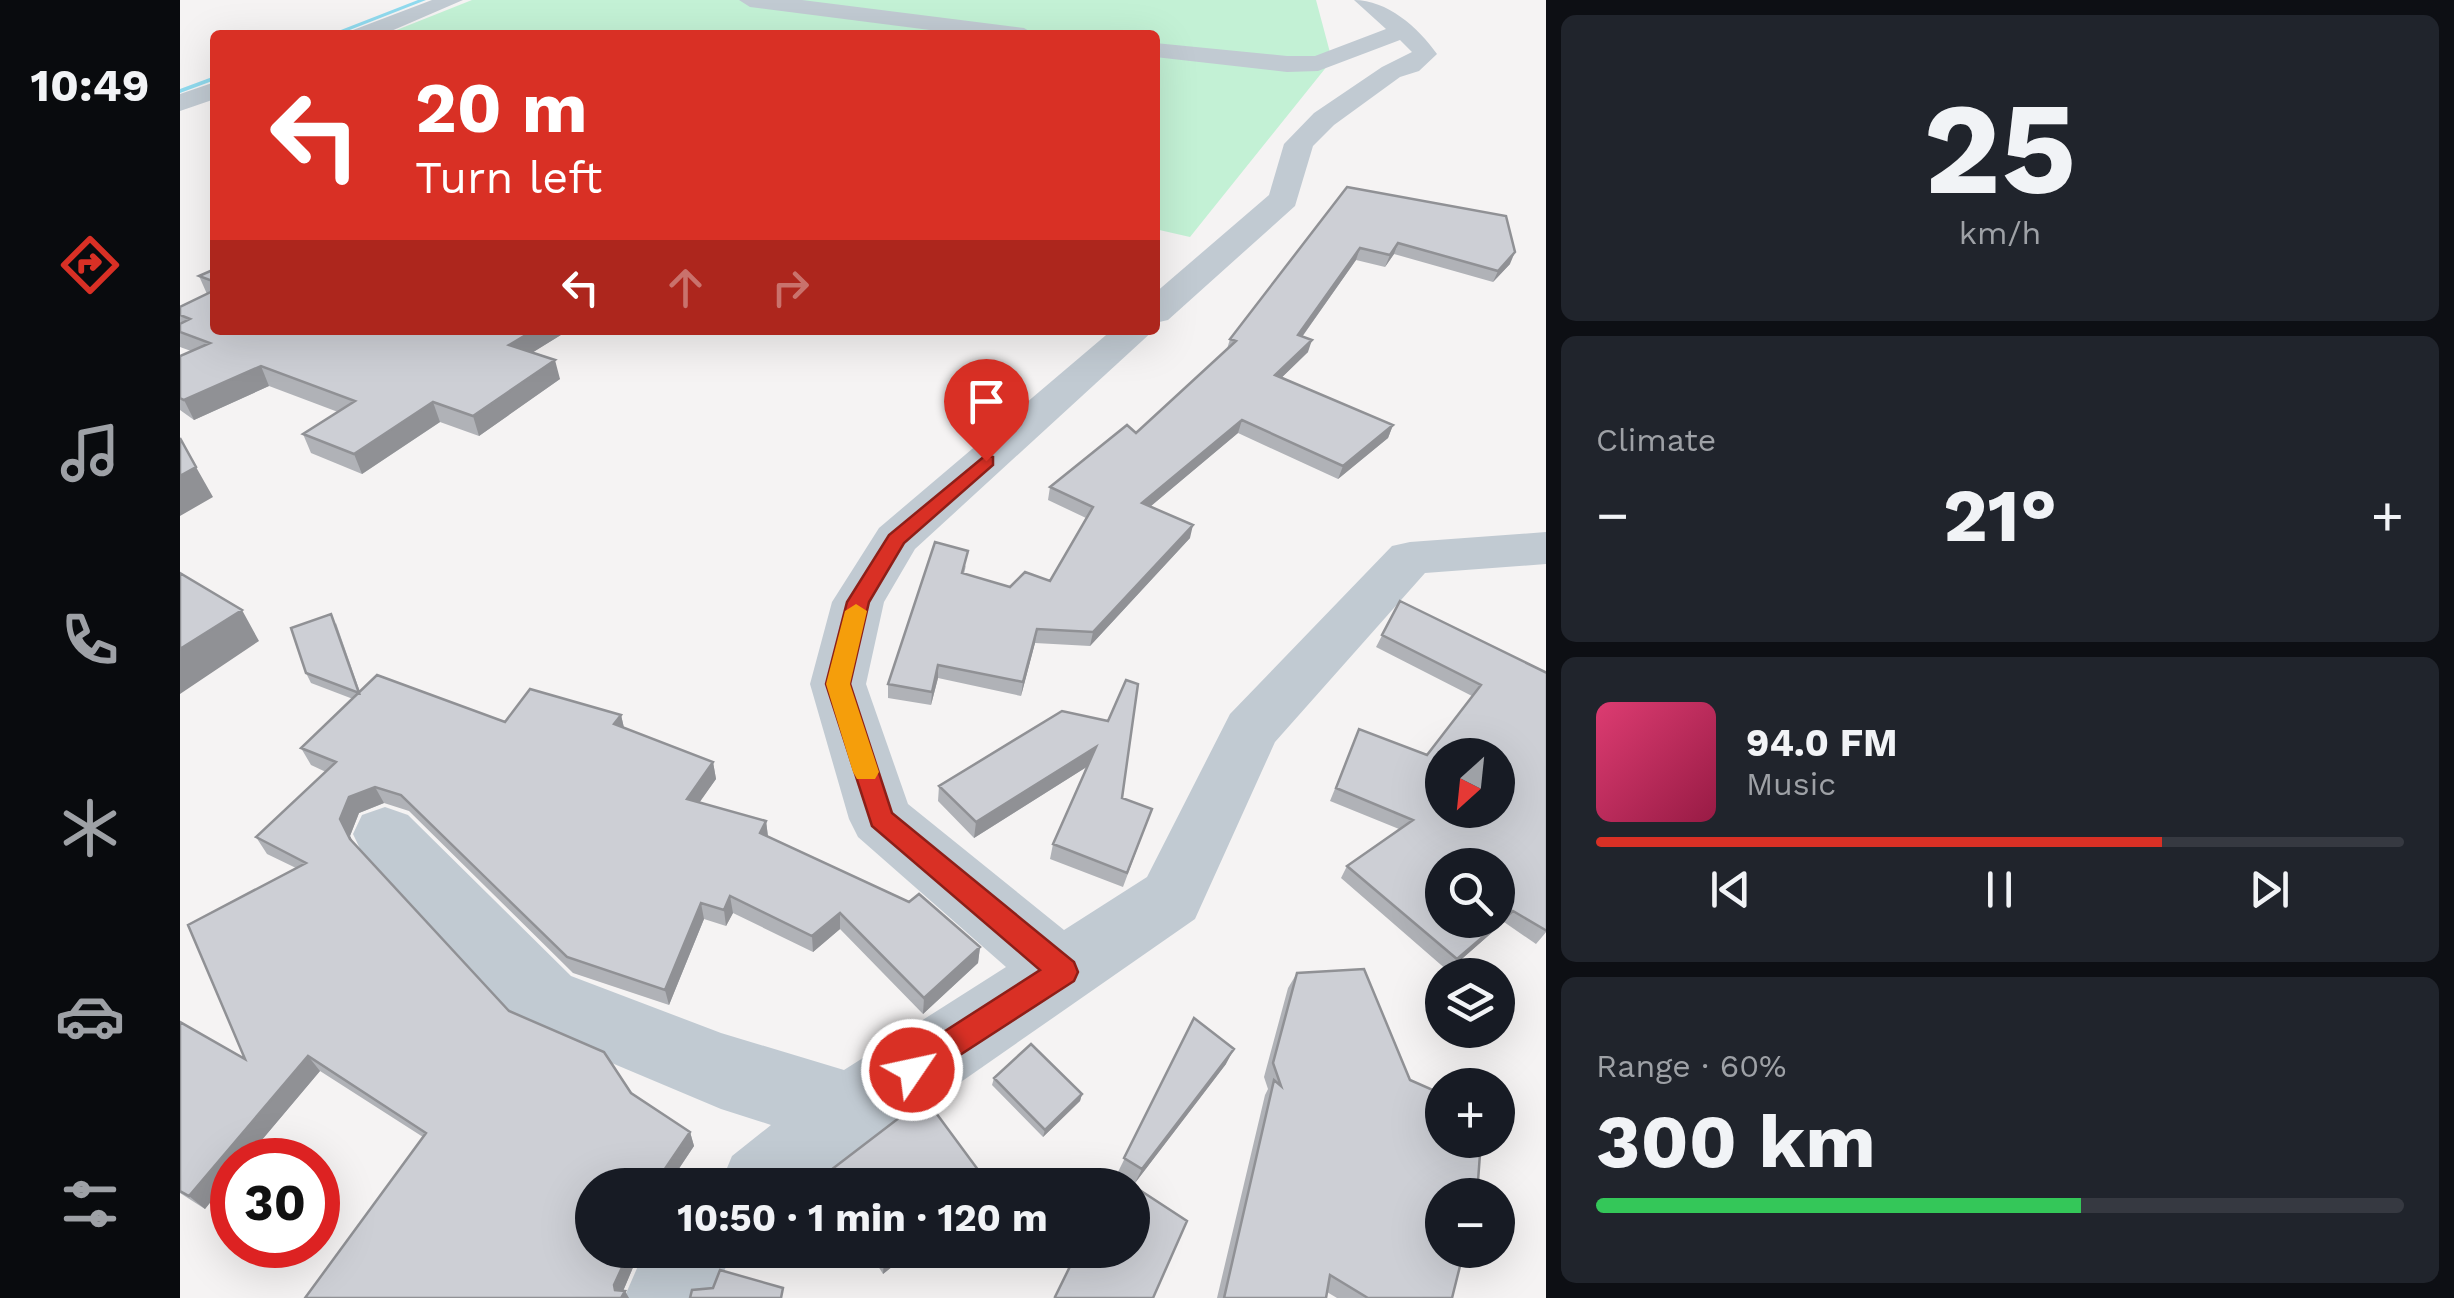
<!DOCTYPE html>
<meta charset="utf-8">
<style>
:root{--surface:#171b24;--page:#20242c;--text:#f1f3f6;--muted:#9ea1a6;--line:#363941;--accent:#d93025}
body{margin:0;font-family:"Work Sans",sans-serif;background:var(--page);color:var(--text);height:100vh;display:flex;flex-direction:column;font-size:38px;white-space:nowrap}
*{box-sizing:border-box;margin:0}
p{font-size:32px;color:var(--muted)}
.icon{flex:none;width:55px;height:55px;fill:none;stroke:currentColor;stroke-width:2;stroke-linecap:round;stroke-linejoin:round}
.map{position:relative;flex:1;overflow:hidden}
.sheet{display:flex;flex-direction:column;gap:15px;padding:15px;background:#0d0f14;width:908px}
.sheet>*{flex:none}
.guide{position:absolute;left:30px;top:30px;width:950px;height:305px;border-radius:10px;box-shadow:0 10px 40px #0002;background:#d93025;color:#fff;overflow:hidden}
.needle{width:65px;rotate:207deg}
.buttons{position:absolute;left:1245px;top:738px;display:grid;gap:20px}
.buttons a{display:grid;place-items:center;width:90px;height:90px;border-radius:50%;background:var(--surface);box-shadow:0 10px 40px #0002;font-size:50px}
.speed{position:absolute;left:30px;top:1138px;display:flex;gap:20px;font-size:50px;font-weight:700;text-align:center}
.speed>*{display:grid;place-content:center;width:130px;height:130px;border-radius:50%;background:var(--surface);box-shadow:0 10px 40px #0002;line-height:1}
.speed .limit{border:15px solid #d22;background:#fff;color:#111}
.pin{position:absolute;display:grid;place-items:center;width:85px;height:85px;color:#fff;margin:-102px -42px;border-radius:50% 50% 50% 0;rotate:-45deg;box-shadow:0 0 10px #0007}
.pin .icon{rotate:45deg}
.me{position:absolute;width:110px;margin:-55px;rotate:56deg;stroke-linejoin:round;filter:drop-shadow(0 0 8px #0008)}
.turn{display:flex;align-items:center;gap:35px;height:210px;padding:0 40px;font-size:45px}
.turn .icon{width:130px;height:130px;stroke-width:2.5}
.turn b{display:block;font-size:70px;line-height:85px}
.lanes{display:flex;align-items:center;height:95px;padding:0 40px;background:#0003;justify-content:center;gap:50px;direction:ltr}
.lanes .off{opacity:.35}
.big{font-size:75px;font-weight:700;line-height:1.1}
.sheet .widget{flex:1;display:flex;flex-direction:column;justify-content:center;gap:15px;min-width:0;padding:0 35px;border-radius:15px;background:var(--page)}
.sheet .dial{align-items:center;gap:0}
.dial b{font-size:130px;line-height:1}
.song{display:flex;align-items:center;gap:30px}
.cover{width:120px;height:120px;border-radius:15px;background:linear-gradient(135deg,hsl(340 70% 55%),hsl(340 70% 35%))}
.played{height:10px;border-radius:5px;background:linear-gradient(90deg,var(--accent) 70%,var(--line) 70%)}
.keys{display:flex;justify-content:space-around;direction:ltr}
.heat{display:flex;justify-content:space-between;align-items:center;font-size:55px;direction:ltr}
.charge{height:15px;border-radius:8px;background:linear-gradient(90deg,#34c759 60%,var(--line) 0)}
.trip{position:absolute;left:395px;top:1168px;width:575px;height:100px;border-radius:50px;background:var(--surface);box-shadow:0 10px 40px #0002;font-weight:700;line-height:100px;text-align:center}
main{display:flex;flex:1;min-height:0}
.tab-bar{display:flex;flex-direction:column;width:180px;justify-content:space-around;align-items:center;background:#090b0e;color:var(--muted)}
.tab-bar .icon{width:70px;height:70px}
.tab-bar .active{color:var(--accent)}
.tab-bar b{font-size:45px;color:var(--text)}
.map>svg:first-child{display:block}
</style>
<main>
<nav class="tab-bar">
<b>10:49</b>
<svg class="icon active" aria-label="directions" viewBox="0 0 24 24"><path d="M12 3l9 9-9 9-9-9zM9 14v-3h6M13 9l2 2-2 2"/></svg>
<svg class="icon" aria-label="music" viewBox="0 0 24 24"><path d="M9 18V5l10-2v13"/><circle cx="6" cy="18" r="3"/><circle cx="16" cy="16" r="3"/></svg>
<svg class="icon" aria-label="phone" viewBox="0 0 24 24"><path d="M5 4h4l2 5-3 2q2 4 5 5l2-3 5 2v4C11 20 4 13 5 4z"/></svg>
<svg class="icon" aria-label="climate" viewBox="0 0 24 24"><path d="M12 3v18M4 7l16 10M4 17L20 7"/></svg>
<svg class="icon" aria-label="car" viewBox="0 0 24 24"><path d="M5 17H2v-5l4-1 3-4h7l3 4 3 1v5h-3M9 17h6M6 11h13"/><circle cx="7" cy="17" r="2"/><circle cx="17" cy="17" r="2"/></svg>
<svg class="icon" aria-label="filters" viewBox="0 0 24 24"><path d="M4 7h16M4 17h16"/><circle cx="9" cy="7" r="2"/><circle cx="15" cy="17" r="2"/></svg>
</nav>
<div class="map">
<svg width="1367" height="1298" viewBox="0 0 1367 1298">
<rect width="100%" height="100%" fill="#f5f3f3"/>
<!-- green -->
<path fill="#c3f1d5" d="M292,0H1136L1152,60L1010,237L975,229V35H204Z"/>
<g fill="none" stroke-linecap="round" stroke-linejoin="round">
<!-- stream -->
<path fill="#90daee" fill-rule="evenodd" d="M238,0H246L157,35H148Z
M35,76V80L0,93V89Z"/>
<!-- street -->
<path fill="#c1cad2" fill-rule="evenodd" d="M252,0H283L202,35H169L173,30Z
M559,0H622L844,28L856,35H789L570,7Z
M1174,0C1207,0 1238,27 1257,54L1239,71L1220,77L1154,125L1133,146L1115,206L988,320L975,323V293L1089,195L1104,144L1134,113L1202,67L1232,52L1220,40L1138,71L1107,72L975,57V43L1107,56H1135L1206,29Z
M35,82V99L0,111V94Z
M932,330H974L735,549L704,602L686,684L728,804L884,930L967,877L1050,714L1212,546L1230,542L1367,532V564L1245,573L1095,742L1015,919L699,1139L644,1185H540L552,1156L591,1125L541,1109L339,1024L182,853L173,834L182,815L205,807L228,815L391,976L541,1033L664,1070L826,967L678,837L669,819L630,684L652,602L699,528Z
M465,1250H553L533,1298H444Z"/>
</g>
<!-- wall -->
<path fill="#b0b2b7" d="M1167,187L1330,264L1313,282L1214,254L1205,267L1176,260L1122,337L1128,352L1101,378L1213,425L1208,438L1158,479L1058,433L971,506L1010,538L910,646L855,643L841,696L758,678L751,705L708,698V684L786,565L784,574L830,587L870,581L906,518L868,500L870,487L956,433L1047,349L1050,339Z
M35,269V330H389L353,352L380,379L299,436L260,422L182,474L131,453L123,434L158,412L89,386L14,420L0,410V356L11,351L0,347V307L27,294L19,276Z
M1220,601L1367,673V931L1356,944L1324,922L1268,971L1161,878L1167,866L1219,829L1150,801L1179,729L1247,755L1292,696L1196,647Z
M156,623L180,692L325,722L441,715L444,728L533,762L536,779L519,802L586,821L588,836L800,947L798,963L743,1014L660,929L633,952L553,913L546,926L524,919L489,1005L393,973L229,811L204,803L179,813L170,836L173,842L329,1011L510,1132L514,1146L488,1185H412V1250H454L457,1258L443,1291L449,1298H125L243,1137L140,1071L65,1160H52V1175L25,1209L0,1193V1022L65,1059L116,868L87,854L76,837L146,772L131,765L121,748L173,699L131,683L126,673Z
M882,711L942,798L972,809L943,887L870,859L873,844L908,766L794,838L758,801L759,786Z
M1117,973L1272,1298H1157L1147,1292L1146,1298H1037L1085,1095L1088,1089L1084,1077L1108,988Z
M1014,1018L1046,1064L955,1183L938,1172Z
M814,1078L902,1094L900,1101L863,1137L812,1085Z
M688,1250H733L703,1274Z"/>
<!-- shaded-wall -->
<path fill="#909195" d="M1218,243L1214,254L1205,267L1210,255Z
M1180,248L1176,260L1114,348L1118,335Z
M1335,252L1330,264L1313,282L1318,271Z
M354,330H389L334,364L329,345Z
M1132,340L1128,352L1091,388L1095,375Z
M375,360L380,379L299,436L293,416Z
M81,366L89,386L14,420L4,400Z
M253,402L260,422L182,474L174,454Z
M1062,420L1058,433L959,516L962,503Z
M1213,425L1208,438L1158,479L1163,466Z
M16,467L33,497L0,516V476Z
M1013,525L1010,538L910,646L913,632Z
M62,610L79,641L0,694V649Z
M857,629L855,643L841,696L843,682Z
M758,665V678L751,705L752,692Z
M441,715L445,732L434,724Z
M916,747L913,763L794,838L796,822Z
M533,762L536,779L510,816L507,799Z
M195,787L204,803L179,813L170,836L179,856L160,819L169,797Z
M586,821L588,837L580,833Z
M550,896L553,913L546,926L544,910Z
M521,903L524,919L489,1005L485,990Z
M1333,911L1324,922L1268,971L1277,959Z
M660,913V929L633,952L632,936Z
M800,947L798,963L743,1014L744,998Z
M1054,1049L1046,1064L955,1183L962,1169Z
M128,1056L140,1071L65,1160H52V1175L25,1209L9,1196Z
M902,1094L900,1101L863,1137L865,1130Z
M510,1132L514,1146L488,1185H474Z
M450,1250H454L457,1258L441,1296L445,1291L449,1298H440L434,1285Z
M719,1250H733L703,1274L704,1262Z"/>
<!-- building -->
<path fill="#cdcfd5" stroke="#909195" stroke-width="2.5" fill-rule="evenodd" d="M1167,187L1326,216L1335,252L1318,271L1218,243L1210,255L1180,248L1118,335L1132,340L1095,375L1213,425L1163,466L1062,420L962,503L1013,525L913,632L857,629L843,682L758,665L752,692L708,684L755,542L788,551L782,573L830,587L845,572L870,581L913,507L870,487L947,425L956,433L1056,341L1050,339Z
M35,269V282L19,276Z
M35,290V330H354L329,345L375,360L293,416L253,402L174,454L123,434L175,401L81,366L4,400L0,398V356L30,343L0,332V324L10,319L0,315V307Z
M0,438L16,467L0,476Z
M0,573L62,610L0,649Z
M1220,601L1367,673V931L1333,911L1277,959L1167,866L1233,820L1156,788L1179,729L1247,755L1301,685L1202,635ZM1262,755H1318V810H1262ZM1262,865H1318V920H1262Z
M151,614L179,693L126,673L111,628Z
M197,675L325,722L350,689L441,715L434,724L533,762L507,799L586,821L580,833L729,902L739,894L800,947L744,998L660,913L632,936L550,896L544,910L521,903L485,990L387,957L221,795L195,787L169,797L160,819L170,839L329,1011L424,1052L451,1093L510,1132L474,1185H412V1250H450L434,1285L435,1290L445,1291L441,1298H125L246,1133L128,1056L9,1196L0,1191V1022L65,1059L8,925L126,863L76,837L156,762L121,748Z
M946,680L958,684L942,798L972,809L947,873L873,844L916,747L796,822L759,786L882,711L928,721Z
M1184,969L1230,1080L1262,1094V1140H1301L1297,1195H1262V1250H1284L1272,1298H1188L1150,1275L1146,1298H1044L1094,1080L1101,1086L1093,1063L1117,973Z
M1014,1018L1054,1049L962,1169L944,1158Z
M851,1044L902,1094L865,1130L814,1078Z
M745,1098L807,1182L803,1185H655L647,1173Z
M936,1174L952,1185H931Z
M952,1185L1007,1221L973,1298H877L875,1297L898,1250H952Z
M696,1250H719L704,1262Z
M540,1270L603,1288L601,1298H510L512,1290L533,1288Z"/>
<!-- route -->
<path fill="#d93025" stroke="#8d1f18" stroke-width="2.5" d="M806,455L813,457V465L724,543L689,602L670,684L712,813L894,962L898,972L894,981L732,1086L720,1081L716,1070L720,1060L860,970L692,826L646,684L667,602L709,535Z"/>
<!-- slow -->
<path fill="#f59e0b" d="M676,604L687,611L670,684L699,772L695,779H677L673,772L646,684L665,611Z"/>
</svg>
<div class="buttons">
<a><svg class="needle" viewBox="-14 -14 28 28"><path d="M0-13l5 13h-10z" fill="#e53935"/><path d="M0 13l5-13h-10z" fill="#9ea1a6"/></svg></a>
<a><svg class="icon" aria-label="search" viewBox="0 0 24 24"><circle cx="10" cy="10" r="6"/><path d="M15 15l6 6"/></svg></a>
<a><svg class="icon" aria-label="layers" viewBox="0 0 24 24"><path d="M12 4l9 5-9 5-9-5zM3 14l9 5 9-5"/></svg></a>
<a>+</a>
<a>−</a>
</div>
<div class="speed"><div class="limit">30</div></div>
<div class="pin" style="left:806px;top:461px;background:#d93025"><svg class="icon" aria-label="arrive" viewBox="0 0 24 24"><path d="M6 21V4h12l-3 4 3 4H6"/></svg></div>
<svg class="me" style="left:732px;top:1070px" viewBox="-20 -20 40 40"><circle r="17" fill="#d93025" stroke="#fff" stroke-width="3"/><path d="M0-11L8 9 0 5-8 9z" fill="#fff"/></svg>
<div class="trip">10:50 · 1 min · 120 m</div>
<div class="guide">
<div class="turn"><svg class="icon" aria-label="left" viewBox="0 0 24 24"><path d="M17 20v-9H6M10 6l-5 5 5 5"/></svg><div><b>20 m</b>Turn left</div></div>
<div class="lanes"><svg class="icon" aria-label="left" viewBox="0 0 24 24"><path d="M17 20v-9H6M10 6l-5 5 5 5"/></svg><svg class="icon off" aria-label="ahead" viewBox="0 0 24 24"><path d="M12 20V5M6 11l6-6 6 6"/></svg><svg class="icon off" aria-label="right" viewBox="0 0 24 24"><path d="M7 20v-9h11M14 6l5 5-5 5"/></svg></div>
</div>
</div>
<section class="sheet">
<div class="widget dial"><b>25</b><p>km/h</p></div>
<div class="widget"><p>Climate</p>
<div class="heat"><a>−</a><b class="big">21°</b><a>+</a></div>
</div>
<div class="widget">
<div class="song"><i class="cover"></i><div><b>94.0 FM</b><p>Music</p></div></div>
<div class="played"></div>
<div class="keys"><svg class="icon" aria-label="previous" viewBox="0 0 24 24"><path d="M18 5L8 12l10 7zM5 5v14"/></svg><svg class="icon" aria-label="pause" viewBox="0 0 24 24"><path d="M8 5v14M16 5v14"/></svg><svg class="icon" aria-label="next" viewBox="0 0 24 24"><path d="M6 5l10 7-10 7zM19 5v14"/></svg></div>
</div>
<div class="widget"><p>Range · 60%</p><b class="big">300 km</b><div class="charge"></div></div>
</section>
</main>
